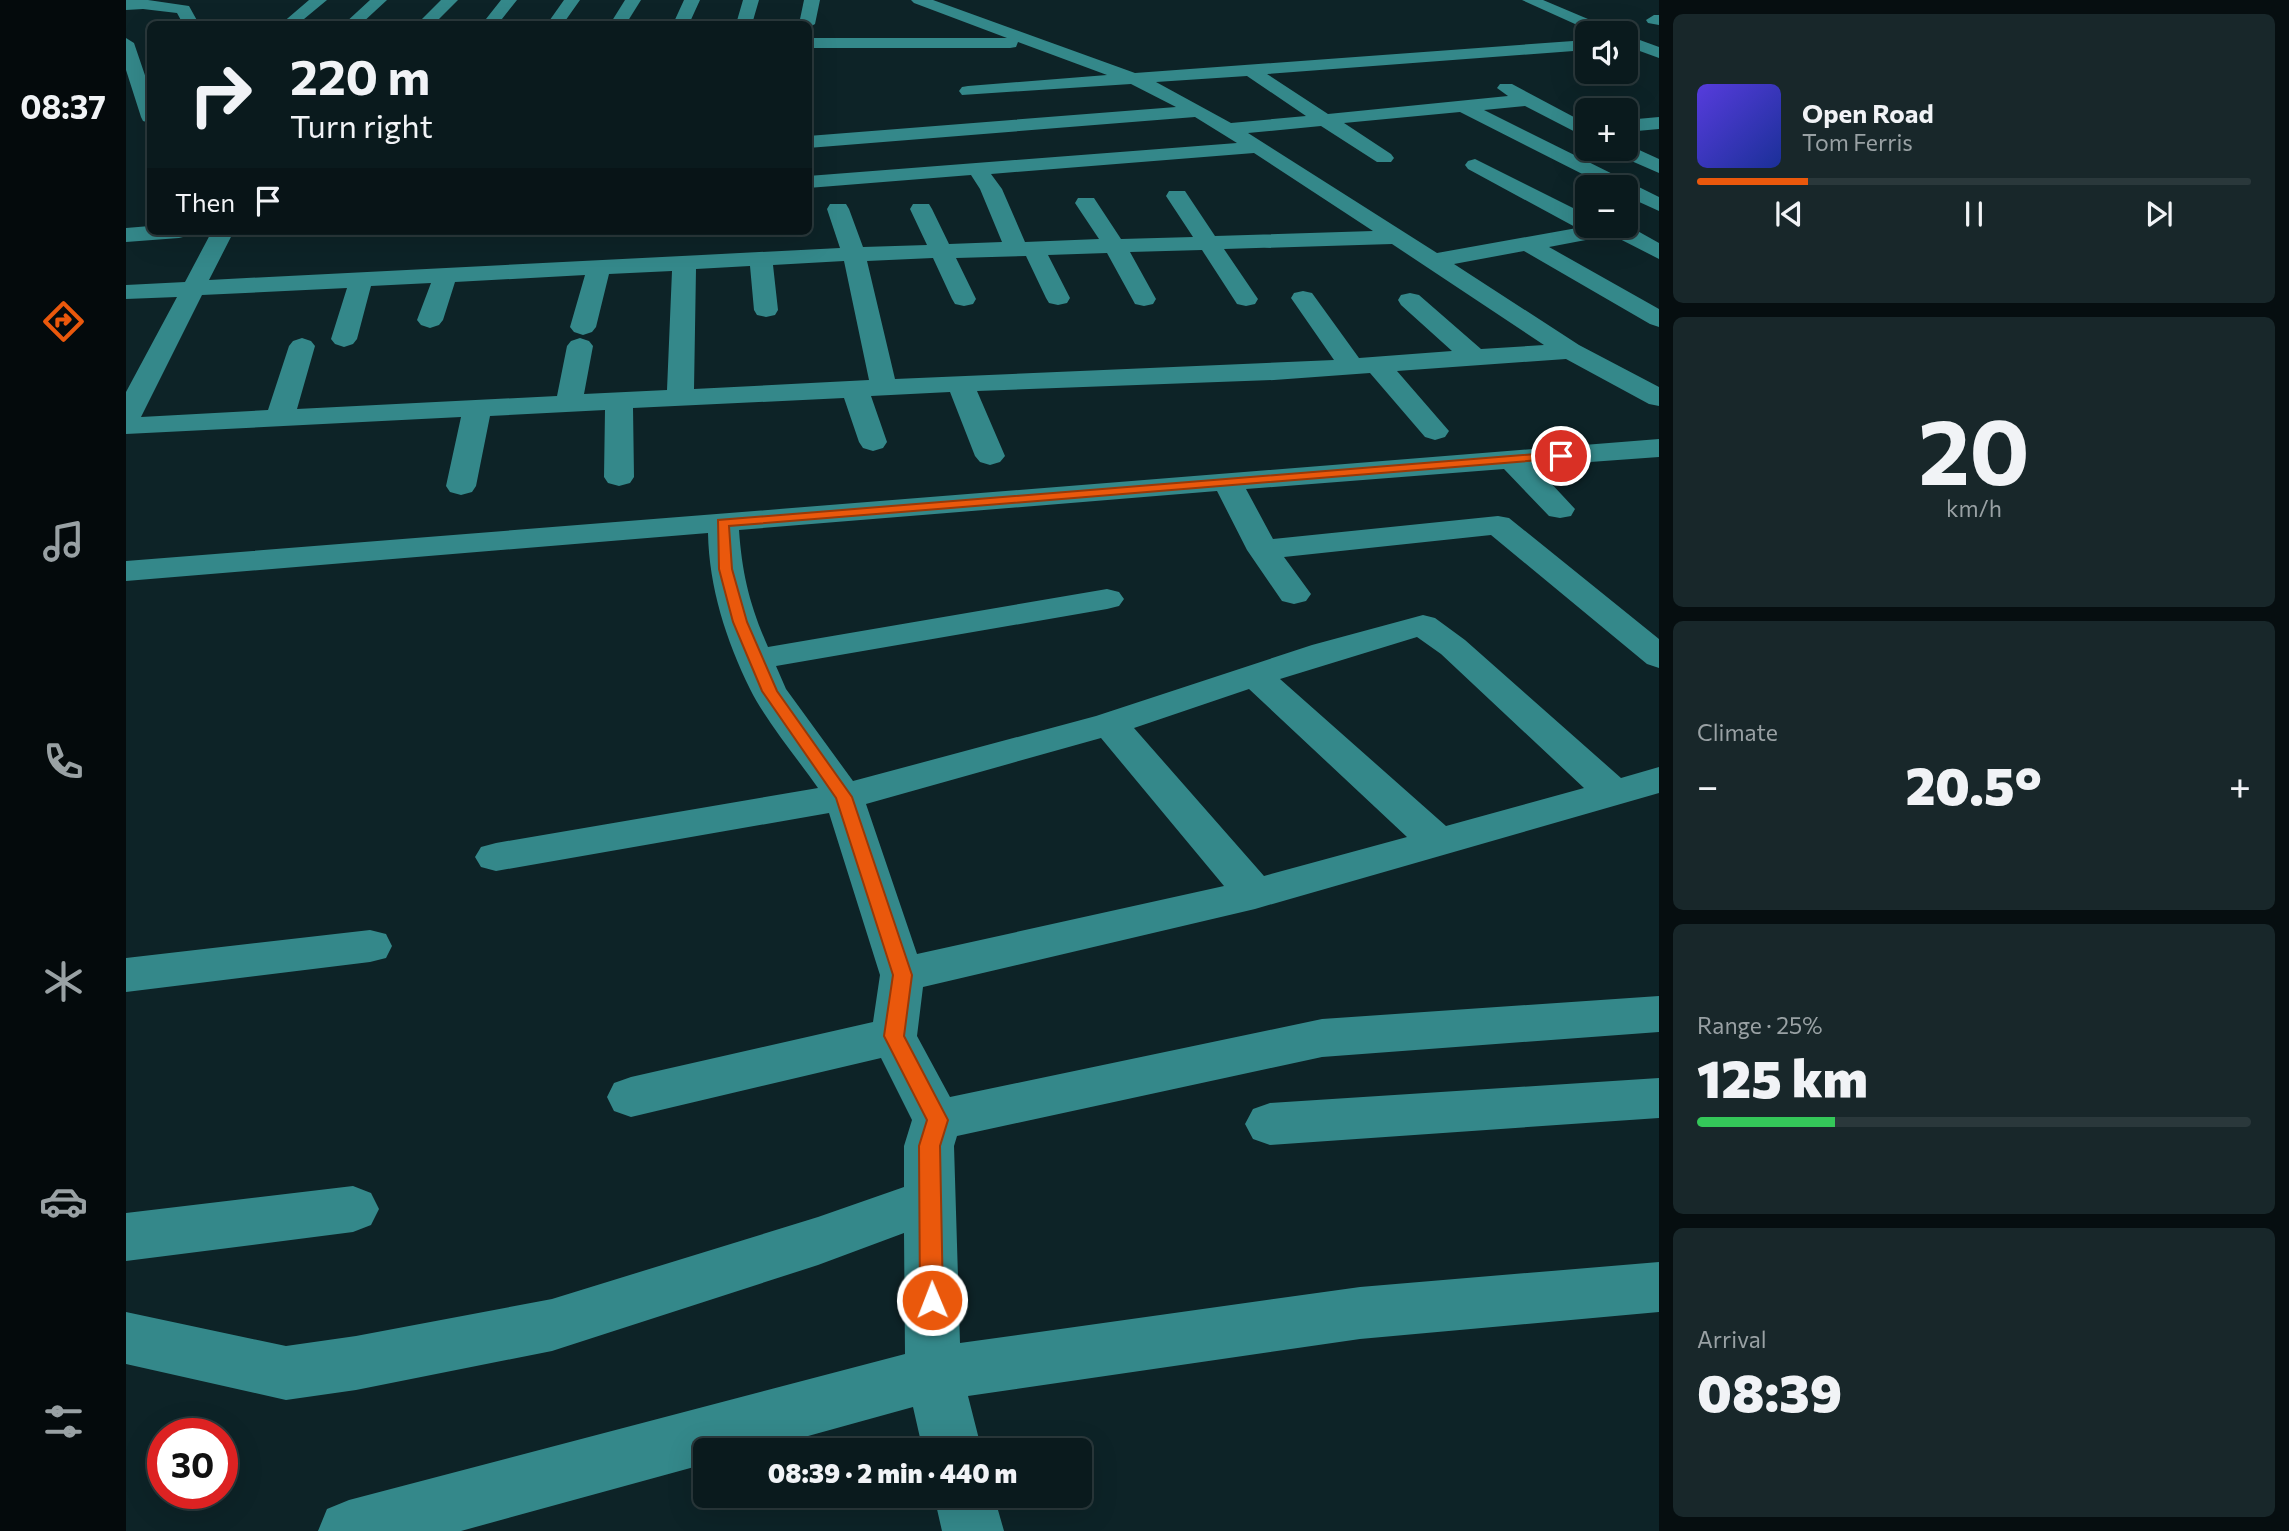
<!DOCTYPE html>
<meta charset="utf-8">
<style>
:root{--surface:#0a1a1d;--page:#18272a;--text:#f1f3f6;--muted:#99a1a4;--line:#2a383b;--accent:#ea580c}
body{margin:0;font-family:Commissioner,sans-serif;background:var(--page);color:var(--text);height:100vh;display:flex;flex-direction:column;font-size:26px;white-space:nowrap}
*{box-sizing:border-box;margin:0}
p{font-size:23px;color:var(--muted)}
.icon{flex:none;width:38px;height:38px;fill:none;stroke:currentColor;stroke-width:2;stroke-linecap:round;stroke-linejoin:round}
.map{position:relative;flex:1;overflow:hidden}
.details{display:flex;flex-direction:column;gap:14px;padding:14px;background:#060e10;width:630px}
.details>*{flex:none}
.banner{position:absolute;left:21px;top:21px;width:665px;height:214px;border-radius:10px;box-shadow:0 7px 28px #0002,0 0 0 2px var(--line);background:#0a1a1d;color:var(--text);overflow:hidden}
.fabs{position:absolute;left:1449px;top:21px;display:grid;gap:14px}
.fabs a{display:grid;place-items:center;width:63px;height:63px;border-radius:10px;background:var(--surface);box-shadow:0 7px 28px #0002,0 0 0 2px var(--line);font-size:35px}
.speed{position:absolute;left:21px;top:1418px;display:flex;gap:14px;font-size:35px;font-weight:700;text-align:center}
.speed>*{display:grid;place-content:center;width:91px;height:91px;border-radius:50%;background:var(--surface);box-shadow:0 7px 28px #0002,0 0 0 2px var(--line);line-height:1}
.speed .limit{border:10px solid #d22;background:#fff;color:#111}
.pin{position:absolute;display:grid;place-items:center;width:60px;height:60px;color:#fff;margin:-30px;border:4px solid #fff;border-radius:50%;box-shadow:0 2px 7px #0007}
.me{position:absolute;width:77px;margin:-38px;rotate:359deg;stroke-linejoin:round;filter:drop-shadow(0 0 5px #0008)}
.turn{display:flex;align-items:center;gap:24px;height:147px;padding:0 28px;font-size:32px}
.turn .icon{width:91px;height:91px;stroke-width:2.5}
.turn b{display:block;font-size:49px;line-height:60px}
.then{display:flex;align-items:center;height:66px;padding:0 28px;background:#0003;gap:14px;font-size:26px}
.big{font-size:52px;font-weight:800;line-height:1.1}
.details .card{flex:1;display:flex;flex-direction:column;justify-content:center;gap:10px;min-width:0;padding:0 24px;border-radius:10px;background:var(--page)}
.details .dial{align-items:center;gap:0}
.dial b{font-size:91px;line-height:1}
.song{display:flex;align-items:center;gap:21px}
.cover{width:84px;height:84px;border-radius:10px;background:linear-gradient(135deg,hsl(250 70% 55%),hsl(230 70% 35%))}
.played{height:7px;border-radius:4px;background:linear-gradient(90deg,var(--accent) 20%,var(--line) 20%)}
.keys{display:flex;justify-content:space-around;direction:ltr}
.heat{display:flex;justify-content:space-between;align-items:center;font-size:38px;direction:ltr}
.charge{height:10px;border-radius:5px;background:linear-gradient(90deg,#34c759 25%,var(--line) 0)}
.trip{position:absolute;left:567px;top:1438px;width:399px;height:70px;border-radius:10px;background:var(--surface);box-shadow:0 7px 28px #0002,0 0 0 2px var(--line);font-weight:800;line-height:70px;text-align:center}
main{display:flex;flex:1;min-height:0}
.tab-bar{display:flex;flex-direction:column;width:126px;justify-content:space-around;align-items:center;background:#040a0c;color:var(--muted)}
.tab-bar .icon{width:49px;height:49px}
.tab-bar .selected{color:var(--accent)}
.tab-bar b{font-size:32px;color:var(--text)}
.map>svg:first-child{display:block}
</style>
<main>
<nav class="tab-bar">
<b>08:37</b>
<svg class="icon selected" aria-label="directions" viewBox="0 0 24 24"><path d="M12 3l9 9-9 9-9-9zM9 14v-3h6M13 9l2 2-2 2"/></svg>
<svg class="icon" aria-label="music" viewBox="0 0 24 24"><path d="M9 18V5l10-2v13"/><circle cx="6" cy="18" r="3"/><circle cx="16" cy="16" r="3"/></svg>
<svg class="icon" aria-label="phone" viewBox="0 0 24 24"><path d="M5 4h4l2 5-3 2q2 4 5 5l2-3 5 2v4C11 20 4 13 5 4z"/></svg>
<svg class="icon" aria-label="climate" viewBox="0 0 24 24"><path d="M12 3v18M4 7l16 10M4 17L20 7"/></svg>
<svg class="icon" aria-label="car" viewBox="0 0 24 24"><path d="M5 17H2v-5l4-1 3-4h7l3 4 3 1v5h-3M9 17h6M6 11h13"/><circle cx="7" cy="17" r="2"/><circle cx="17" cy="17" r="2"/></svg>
<svg class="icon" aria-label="filters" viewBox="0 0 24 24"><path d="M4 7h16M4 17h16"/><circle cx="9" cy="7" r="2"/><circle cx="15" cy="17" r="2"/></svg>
</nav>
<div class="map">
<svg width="1533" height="1531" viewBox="0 0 1533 1531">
<rect width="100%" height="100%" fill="#0d2327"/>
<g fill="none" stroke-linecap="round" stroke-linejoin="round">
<!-- minor -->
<path fill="#34888a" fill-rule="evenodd" d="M0,0H22L63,6L73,24H57L51,13L17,9L0,10Z
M183,0H201L172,24H155Z
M244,0H261L235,24H218Z
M315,0H332L308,24H291Z
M375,0H391L372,24H356Z
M438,0H454L437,24H421Z
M499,0H515L500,24H484Z
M558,0H574L563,24H547Z
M617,0H633L626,24H610Z
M678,0H694L689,24L682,28V24H673Z
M785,0H807L1009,73L1461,40V50L1141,74L1202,114L1382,96L1371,88L1374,84H1386L1461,124V138L1399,106L1358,110L1533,197V211L1500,196V187H1482L1334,112L1218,123L1265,154L1268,158L1265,162H1251L1195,126L1122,133L1311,253L1451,228L1342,169L1339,165L1342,161L1349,159L1461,215V226H1500V220L1507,221L1510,226L1508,229L1533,243V259L1486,235L1423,247L1533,309V327L1524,324L1398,251L1328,264L1453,345L1533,387V406L1523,404L1440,359L1271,371L1323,431L1319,437L1309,440L1299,437L1244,373L1148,380L851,391L879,456L874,462L864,465L854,462L849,456L824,392L745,396L761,442L757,448L747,451L737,448L733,442L718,398L507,408L508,477L504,483L493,486L482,483L478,477L479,410L364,416L350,486L346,492L335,495L324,492L320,486L335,417L0,434V392L51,297L0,299V285L59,282L86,231H108L83,280L714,248L701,209L704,204H720L723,209L737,247L801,245L784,209L787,204H803L806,209L823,244L876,242L854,189L845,175L682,188V176L1111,143L1069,117L682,148V136L1050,107L1005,84L836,95L833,91L836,87L842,86L981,75L892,42L890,47L884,48H682V38H881L788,3ZM1121,76L1180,116L1105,123L1030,82ZM1128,153L1247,231L1089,236L1059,191H1043L1040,196L1067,237L995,239L968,198H952L949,203L973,239L899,242L876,189L865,174ZM1266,244L1418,345L1355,349L1293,295L1284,293L1275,295L1272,300L1275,305L1326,351L1233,358L1186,293L1177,291L1168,293L1165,298L1208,360L769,379L741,261L807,258L826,299L829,304L838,306L847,304L850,299L830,258L900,256L920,298L923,303L932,305L941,303L944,298L922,255L981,253L1009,304L1018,306L1027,304L1030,299L1004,252L1076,250L1111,304L1120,306L1129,304L1132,299L1098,249ZM718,261L743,380L568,389L570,269L624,266L628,310L631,315L640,317L649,315L652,310L647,265ZM546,271L541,390L458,394L467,346L463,341L454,338L445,341L441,346L431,396L171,409L189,346L185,341L176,338L167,341L163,346L142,410L15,417L76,295L221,288L205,339L209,344L218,347L227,344L231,339L245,286L305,283L291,320L295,325L304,328L313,325L317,320L329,282L459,275L444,327L448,332L457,335L466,332L470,327L483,274Z
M1396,0H1417L1488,30L1490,33H1469Z
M1528,15H1533V25L1522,23L1520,20Z
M1500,35L1533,47V58L1500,46Z
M0,38L8,43L24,90V123L17,121L15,117L0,70Z
M1533,117V129L1500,132V120Z
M1500,144L1533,159V173L1487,153L1484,149H1500Z
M24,226V231H64L61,236L53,238L0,242V228Z
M1533,439V457L1409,466L1449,509L1445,516L1434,518L1423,516L1378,469L1120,489L1147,539L1372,516L1383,518L1533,639V668L1521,664L1365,535L1158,557L1185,594L1180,601L1168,604L1156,601L1121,550L1091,491L613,530C616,574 624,606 642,647L981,589L993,592L998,599L993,606L981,609L650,666L660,689L727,781L970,716L1186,645L1297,615L1309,618L1339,640L1495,778L1533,767V793L1129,909L797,987L791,1036L824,1097L1196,1019L1533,996V1032L1196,1057L831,1136L828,1146L834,1343L1234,1287L1533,1262V1312L1234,1339L842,1396L856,1451H797L787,1407L628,1451H579V1464L335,1531H192L201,1509L223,1500L779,1354L778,1233L692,1265L426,1351L230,1390L160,1400L0,1364V1312L160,1346L230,1336L426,1299L692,1217L778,1187V1146L786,1120L755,1058L505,1117L488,1111L481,1097L488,1083L505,1077L747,1022L754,975L703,813L370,871L355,867L349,857L355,847L370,843L692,788C671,758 640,721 624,689C600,640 583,587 582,533L0,581V561ZM1291,637L1315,654L1458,788L1320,826L1154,679ZM1123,689L1281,837L1138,876L1008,728ZM975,738L1098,886L791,954L740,804Z
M244,930L260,934L266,946L260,958L244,962L0,992V958Z
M1533,1078V1118L1144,1145L1127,1139L1119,1124L1127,1109L1144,1103Z
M227,1186L245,1193L253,1209L245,1225L227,1232L0,1261V1213Z
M808,1496H868L878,1531H816Z"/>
</g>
<!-- route -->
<path fill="#ea580c" stroke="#983908" stroke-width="2" d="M1435,452L1441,456L1439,458L603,526L606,569L621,622L651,691L726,797L786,975L778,1036L822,1120L814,1146L817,1300L814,1307L806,1310L798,1307L794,1300L793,1146L801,1120L758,1036L767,975L710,798L636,691L607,622L593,569L592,520Z"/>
</svg>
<div class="fabs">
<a><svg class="icon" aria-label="sound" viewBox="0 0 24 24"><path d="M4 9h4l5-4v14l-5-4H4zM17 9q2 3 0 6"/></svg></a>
<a>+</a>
<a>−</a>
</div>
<div class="speed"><div class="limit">30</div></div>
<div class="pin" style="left:1435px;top:456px;background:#d93025"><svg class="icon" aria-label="arrive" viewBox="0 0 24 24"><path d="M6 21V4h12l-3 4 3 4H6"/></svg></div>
<svg class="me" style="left:806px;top:1300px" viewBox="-20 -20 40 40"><circle r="17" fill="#ea580c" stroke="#fff" stroke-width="3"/><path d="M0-11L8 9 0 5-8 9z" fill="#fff"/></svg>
<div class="trip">08:39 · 2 min · 440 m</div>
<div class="banner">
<div class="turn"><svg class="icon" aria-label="right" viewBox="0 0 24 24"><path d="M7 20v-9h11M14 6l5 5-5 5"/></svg><div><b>220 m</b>Turn right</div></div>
<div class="then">Then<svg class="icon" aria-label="arrive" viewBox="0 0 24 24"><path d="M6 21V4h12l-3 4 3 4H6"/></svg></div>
</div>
</div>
<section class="details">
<div class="card">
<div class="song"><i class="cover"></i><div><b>Open Road</b><p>Tom Ferris</p></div></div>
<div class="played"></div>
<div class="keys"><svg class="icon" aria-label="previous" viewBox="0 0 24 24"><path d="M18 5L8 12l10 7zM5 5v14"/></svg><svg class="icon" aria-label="pause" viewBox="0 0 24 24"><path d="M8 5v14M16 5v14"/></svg><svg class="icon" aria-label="next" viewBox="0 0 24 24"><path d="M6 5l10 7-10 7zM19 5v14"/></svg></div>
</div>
<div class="card dial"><b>20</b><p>km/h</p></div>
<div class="card"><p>Climate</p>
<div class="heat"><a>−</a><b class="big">20.5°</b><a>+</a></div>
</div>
<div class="card"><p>Range · 25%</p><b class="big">125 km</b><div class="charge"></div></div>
<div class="card"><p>Arrival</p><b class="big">08:39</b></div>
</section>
</main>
